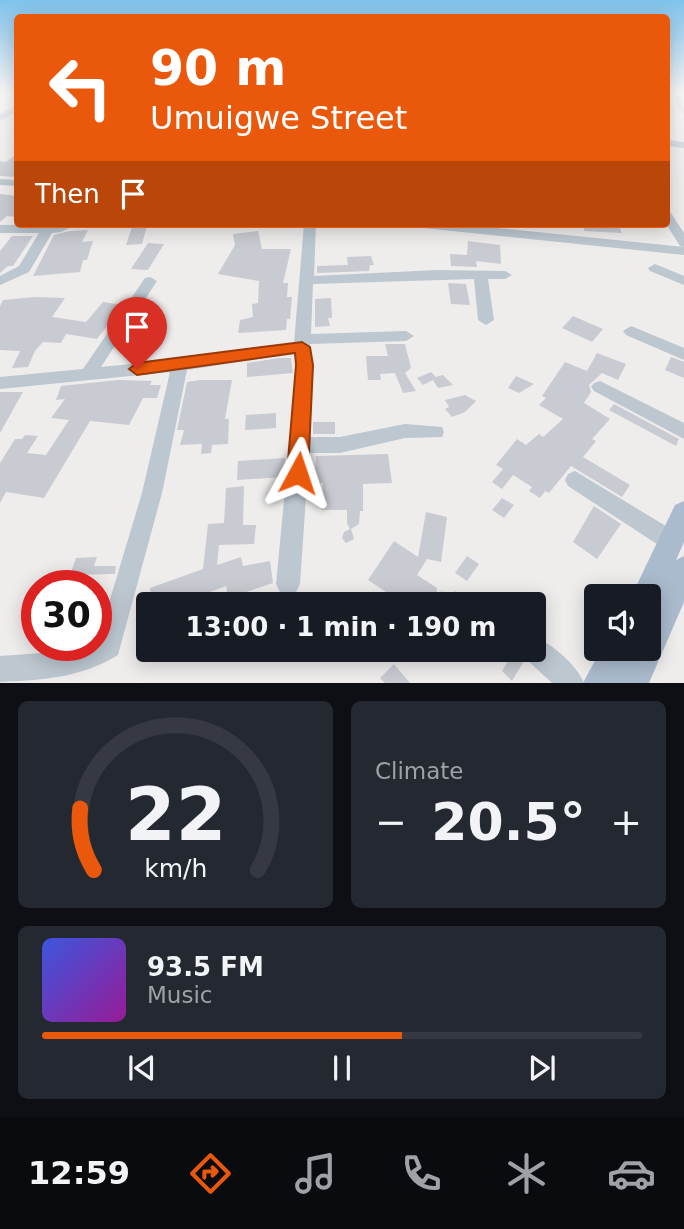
<!DOCTYPE html>
<meta charset="utf-8">
<style>
:root{--surface:#171b24;--page:#242831;--text:#f1f3f6;--muted:#9ea1a6;--line:#363941;--accent:#ea580c}
body{margin:0;font-family:"DejaVu Sans",sans-serif;background:var(--page);color:var(--text);height:100vh;display:flex;flex-direction:column;font-size:26px;white-space:nowrap}
*{box-sizing:border-box;margin:0}
p{font-size:23px;color:var(--muted)}
.icon{flex:none;width:38px;height:38px;fill:none;stroke:currentColor;stroke-width:2;stroke-linecap:round;stroke-linejoin:round}
.map{position:relative;height:683px;overflow:hidden}
.side{display:flex;flex-direction:column;gap:18px;padding:18px;background:#0d0f14;flex:1}
.side>*{flex:none}
.top-card{position:absolute;left:14px;top:14px;width:656px;height:214px;border-radius:7px;box-shadow:0 4px 18px #0003;background:#ea580c;color:#fff;overflow:hidden}
.controls{position:absolute;left:584px;top:584px;display:grid;gap:14px}
.controls a{display:grid;place-items:center;width:77px;height:77px;border-radius:7px;background:var(--surface);box-shadow:0 4px 18px #0003;font-size:35px}
.speed{position:absolute;left:21px;top:570px;display:flex;gap:14px;font-size:35px;font-weight:700;text-align:center}
.speed>*{display:grid;place-content:center;width:91px;height:91px;border-radius:50%;background:var(--surface);box-shadow:0 4px 18px #0003;line-height:1}
.speed .limit{border:10px solid #d22;background:#fff;color:#111}
.pin{position:absolute;display:grid;place-items:center;width:60px;height:60px;color:#fff;margin:-72px -30px;border-radius:50% 50% 50% 0;rotate:-45deg;box-shadow:0 0 7px #0007}
.pin .icon{rotate:45deg}
.me{position:absolute;width:77px;margin:-38px;rotate:5deg;stroke-linejoin:round;filter:drop-shadow(0 0 5px #0008)}
.turn{display:flex;align-items:center;gap:24px;height:147px;padding:0 21px;font-size:32px}
.turn .icon{width:91px;height:91px;stroke-width:2.5}
.turn b{display:block;font-size:49px;line-height:60px}
.then{display:flex;align-items:center;height:66px;padding:0 21px;background:#0003;gap:14px;font-size:26px}
.big{font-size:52px;font-weight:600;line-height:1.1}
.side .tile{flex:1;display:flex;flex-direction:column;justify-content:center;gap:10px;min-width:0;padding:0 24px;border-radius:10px;background:var(--page)}
.side .dial{align-items:center;gap:0}
.dial svg{height:182px;overflow:visible;fill:none;stroke:var(--line);stroke-width:7;stroke-linecap:round;text-anchor:middle}
.dial text{fill:var(--text);stroke:none}
.song{display:flex;align-items:center;gap:21px}
.cover{width:84px;height:84px;border-radius:10px;background:linear-gradient(135deg,hsl(230 70% 55%),hsl(300 70% 35%))}
.played{height:7px;border-radius:4px;background:linear-gradient(90deg,var(--accent) 60%,var(--line) 60%)}
.keys{display:flex;justify-content:space-around;direction:ltr}
.heat{display:flex;justify-content:space-between;align-items:center;font-size:38px;direction:ltr}
.side .tiles{flex:1;display:grid;gap:18px;grid-template-columns:1fr 1fr}
.tile:last-child{grid-column:span 2}
.trip{position:absolute;left:136px;top:592px;width:410px;height:70px;border-radius:7px;background:var(--surface);box-shadow:0 4px 18px #0003;font-weight:600;line-height:70px;text-align:center}
.tab-bar{display:flex;height:112px;justify-content:space-around;align-items:center;background:#090b0e;color:var(--muted)}
.tab-bar .icon{width:49px;height:49px}
.tab-bar .current{color:var(--accent)}
.tab-bar b{font-size:32px;color:var(--text)}
.map>svg:first-child{display:block}
</style>
<div class="map">
<svg width="684" height="683" viewBox="0 0 684 683">
<rect width="100%" height="100%" fill="#efecec"/>
<!-- building -->
<path fill="#c9cbd2" d="M18,153V177L0,176V161L6,162Z
M0,194L18,196V217L7,216L0,222Z
M584,224H618L622,233L584,231Z
M147,226L142,244L126,245L132,227Z
M88,230L82,242L93,241L87,260H83L80,272L33,276L54,235L70,231Z
M258,231L262,249H291L283,283H288L287,297H292L290,319H287L286,330L238,333L240,320L253,317L252,304L258,303L259,281L218,274L235,245L233,234Z
M12,236H33L13,266H8L0,273V251Z
M468,241L500,245L501,264L476,261L477,267L451,266L450,254L467,255Z
M148,243L164,244L148,270L131,269Z
M371,256L374,265H370L369,271L317,273V266L348,265L347,257Z
M448,283L466,284L470,305L451,304Z
M35,297L65,298L52,317L86,322L103,302L123,305L97,339L66,334L61,343L43,342L35,351L28,367L12,368L20,351L0,350V306L3,300Z
M331,298L332,318H328L330,326L315,327V299Z
M573,316L603,329L592,342L562,328Z
M385,344H405L411,368L405,373L416,391L403,393L395,373L380,374L381,380H368L366,356H388Z
M597,353L626,364L618,380L602,373L589,385L591,392L584,403L610,419L592,439L596,441L583,457L630,485L622,497L571,466L549,493L545,491L540,498L529,491L532,487L513,475L502,489L492,482L503,469L496,465L517,439L526,445L539,434L543,437L563,419L539,405L546,398L542,396L565,362L587,371Z
M671,357L684,362V378L665,370Z
M279,358H291L293,373L247,377V363Z
M431,372L436,377L443,375L453,385L438,388L433,380L423,385L417,378Z
M516,376L534,384L519,393L508,388Z
M118,380L152,381L150,385H161L157,398H143L129,425L90,421L44,498L6,492L0,503V463L15,439H22L25,435L38,436L27,453L46,455L69,420L51,418L65,399L56,400L61,386Z
M200,380H232L225,419H229L228,444L212,445L211,453L201,454L202,444L180,445L184,430H177L187,382Z
M0,392H23L0,433Z
M465,395L476,401L465,412L452,417L445,409L449,407L445,400Z
M614,404L679,439L676,446L609,410Z
M276,413V428L245,430L246,415Z
M313,422H335V434H313Z
M388,454L392,483L363,484V511H360L359,524L351,529L354,539L346,543L342,538L344,532L350,529L347,523V510H321L323,483H314L316,456Z
M285,458L284,477L237,480L238,461Z
M244,486L243,525H256L254,544L219,545L217,565L241,557L243,566L270,561L273,583L228,598L226,586L177,604H152L150,588L203,569L208,524L224,523L226,488Z
M502,498L514,505L504,518L492,510Z
M594,506L621,524L597,559L573,542Z
M426,512L447,517L441,562L427,559L417,575L437,588L436,601L442,591L451,597L455,591L470,604H383L389,594L368,580L394,541L418,557Z
M467,556L479,564L467,581L455,573Z
M97,557L94,566H116L115,574L70,575L76,558Z
M513,653L524,661L512,681L502,671Z
M394,664L410,683H385L380,678Z"/>
<g fill="none" stroke-linecap="round" stroke-linejoin="round">
<!-- minor -->
<path fill="#bcc7d0" fill-rule="evenodd" d="M673,94H681L684,113L680,110Z
M18,105V111L0,121V114Z
M667,140L684,142V148L667,146Z
M0,179L18,180V186L0,185Z
M667,213H671L684,233V247L680,246L666,224Z
M77,224L61,232L52,233L29,272L0,285V276L19,266L39,233H0V225Z
M304,224H316L314,276L437,270L505,271L512,275L505,279H488L494,320L486,325L478,320L474,279L313,284L311,334L406,331L414,336L406,341L310,344L313,365L310,437H340L405,424L442,427L444,432L442,437L405,438L340,453H309L300,584L296,592L288,596L280,592L276,584L297,365L295,353L187,370L162,493L118,655C81,678 42,680 0,682V656L57,652L96,646L142,493L170,372L0,389V377L83,369L145,278L150,277L157,281L101,367L180,359L294,343Z
M417,224H458L684,247V255L423,228Z
M655,264L684,276V285L650,271L648,268Z
M631,326L684,348V360L626,335L623,331Z
M600,381L684,423V439L594,391L591,387L594,383Z
M575,471L679,534L682,541L679,548L671,551L663,548L568,486L565,480L568,474Z
M534,636C552,644 577,665 584,683H552L525,658L521,649H534Z"/>
<!-- major -->
<path fill="#aabbcd" fill-rule="evenodd" d="M684,501V542L676,560L684,556V602L649,683H583L601,649H649V597H631L675,505Z"/>
</g>
<!-- sky -->
<linearGradient id="sky" x2="0" y2="1"><stop stop-color="#7fc2eb"/><stop offset="0.49" stop-color="#f8f6f6"/><stop offset="1" stop-color="#f8f6f6" stop-opacity="0"/></linearGradient>
<rect width="684" height="190" fill="url(#sky)"/>
<!-- route -->
<path fill="#ea580c" stroke="#983908" stroke-width="2" d="M302,342L310,347L313,365L308,473L305,479L298,481L290,479L287,473L296,365L295,353L137,375L129,369L137,363Z"/>
</svg>
<div class="controls">
<a><svg class="icon" aria-label="sound" viewBox="0 0 24 24"><path d="M4 9h4l5-4v14l-5-4H4zM17 9q2 3 0 6"/></svg></a>
</div>
<div class="speed"><div class="limit">30</div></div>
<div class="pin" style="left:137px;top:369px;background:#d93025"><svg class="icon" aria-label="arrive" viewBox="0 0 24 24"><path d="M6 21V4h12l-3 4 3 4H6"/></svg></div>
<svg class="me" style="left:298px;top:473px" viewBox="-20 -20 40 40"><path d="M0-17L14 15 0 8-14 15z" fill="#ea580c" stroke="#fff" stroke-width="4"/></svg>
<div class="trip">13:00 · 1 min · 190 m</div>
<div class="top-card">
<div class="turn"><svg class="icon" aria-label="left" viewBox="0 0 24 24"><path d="M17 20v-9H6M10 6l-5 5 5 5"/></svg><div><b>90 m</b>Umuigwe Street</div></div>
<div class="then">Then<svg class="icon" aria-label="arrive" viewBox="0 0 24 24"><path d="M6 21V4h12l-3 4 3 4H6"/></svg></div>
</div>
</div>
<section class="side">
<div class="tiles">
<div class="tile dial"><svg viewBox="0 0 100 80">
<path d="M14 69A42 42 0 1 1 86 69"/>
<path d="M14 69A42 42 0 0 1 8 42" stroke="#ea580c"/>
<text x="50" y="56" font-size="32" font-weight="700">22</text>
<text x="50" y="72" font-size="11">km/h</text>
</svg></div>
<div class="tile"><p>Climate</p>
<div class="heat"><a>−</a><b class="big">20.5°</b><a>+</a></div>
</div>
<div class="tile">
<div class="song"><i class="cover"></i><div><b>93.5 FM</b><p>Music</p></div></div>
<div class="played"></div>
<div class="keys"><svg class="icon" aria-label="previous" viewBox="0 0 24 24"><path d="M18 5L8 12l10 7zM5 5v14"/></svg><svg class="icon" aria-label="pause" viewBox="0 0 24 24"><path d="M8 5v14M16 5v14"/></svg><svg class="icon" aria-label="next" viewBox="0 0 24 24"><path d="M6 5l10 7-10 7zM19 5v14"/></svg></div>
</div>
</div>
</section>
<nav class="tab-bar">
<b>12:59</b>
<svg class="icon current" aria-label="directions" viewBox="0 0 24 24"><path d="M12 3l9 9-9 9-9-9zM9 14v-3h6M13 9l2 2-2 2"/></svg>
<svg class="icon" aria-label="music" viewBox="0 0 24 24"><path d="M9 18V5l10-2v13"/><circle cx="6" cy="18" r="3"/><circle cx="16" cy="16" r="3"/></svg>
<svg class="icon" aria-label="phone" viewBox="0 0 24 24"><path d="M5 4h4l2 5-3 2q2 4 5 5l2-3 5 2v4C11 20 4 13 5 4z"/></svg>
<svg class="icon" aria-label="climate" viewBox="0 0 24 24"><path d="M12 3v18M4 7l16 10M4 17L20 7"/></svg>
<svg class="icon" aria-label="car" viewBox="0 0 24 24"><path d="M5 17H2v-5l4-1 3-4h7l3 4 3 1v5h-3M9 17h6M6 11h13"/><circle cx="7" cy="17" r="2"/><circle cx="17" cy="17" r="2"/></svg>
</nav>
